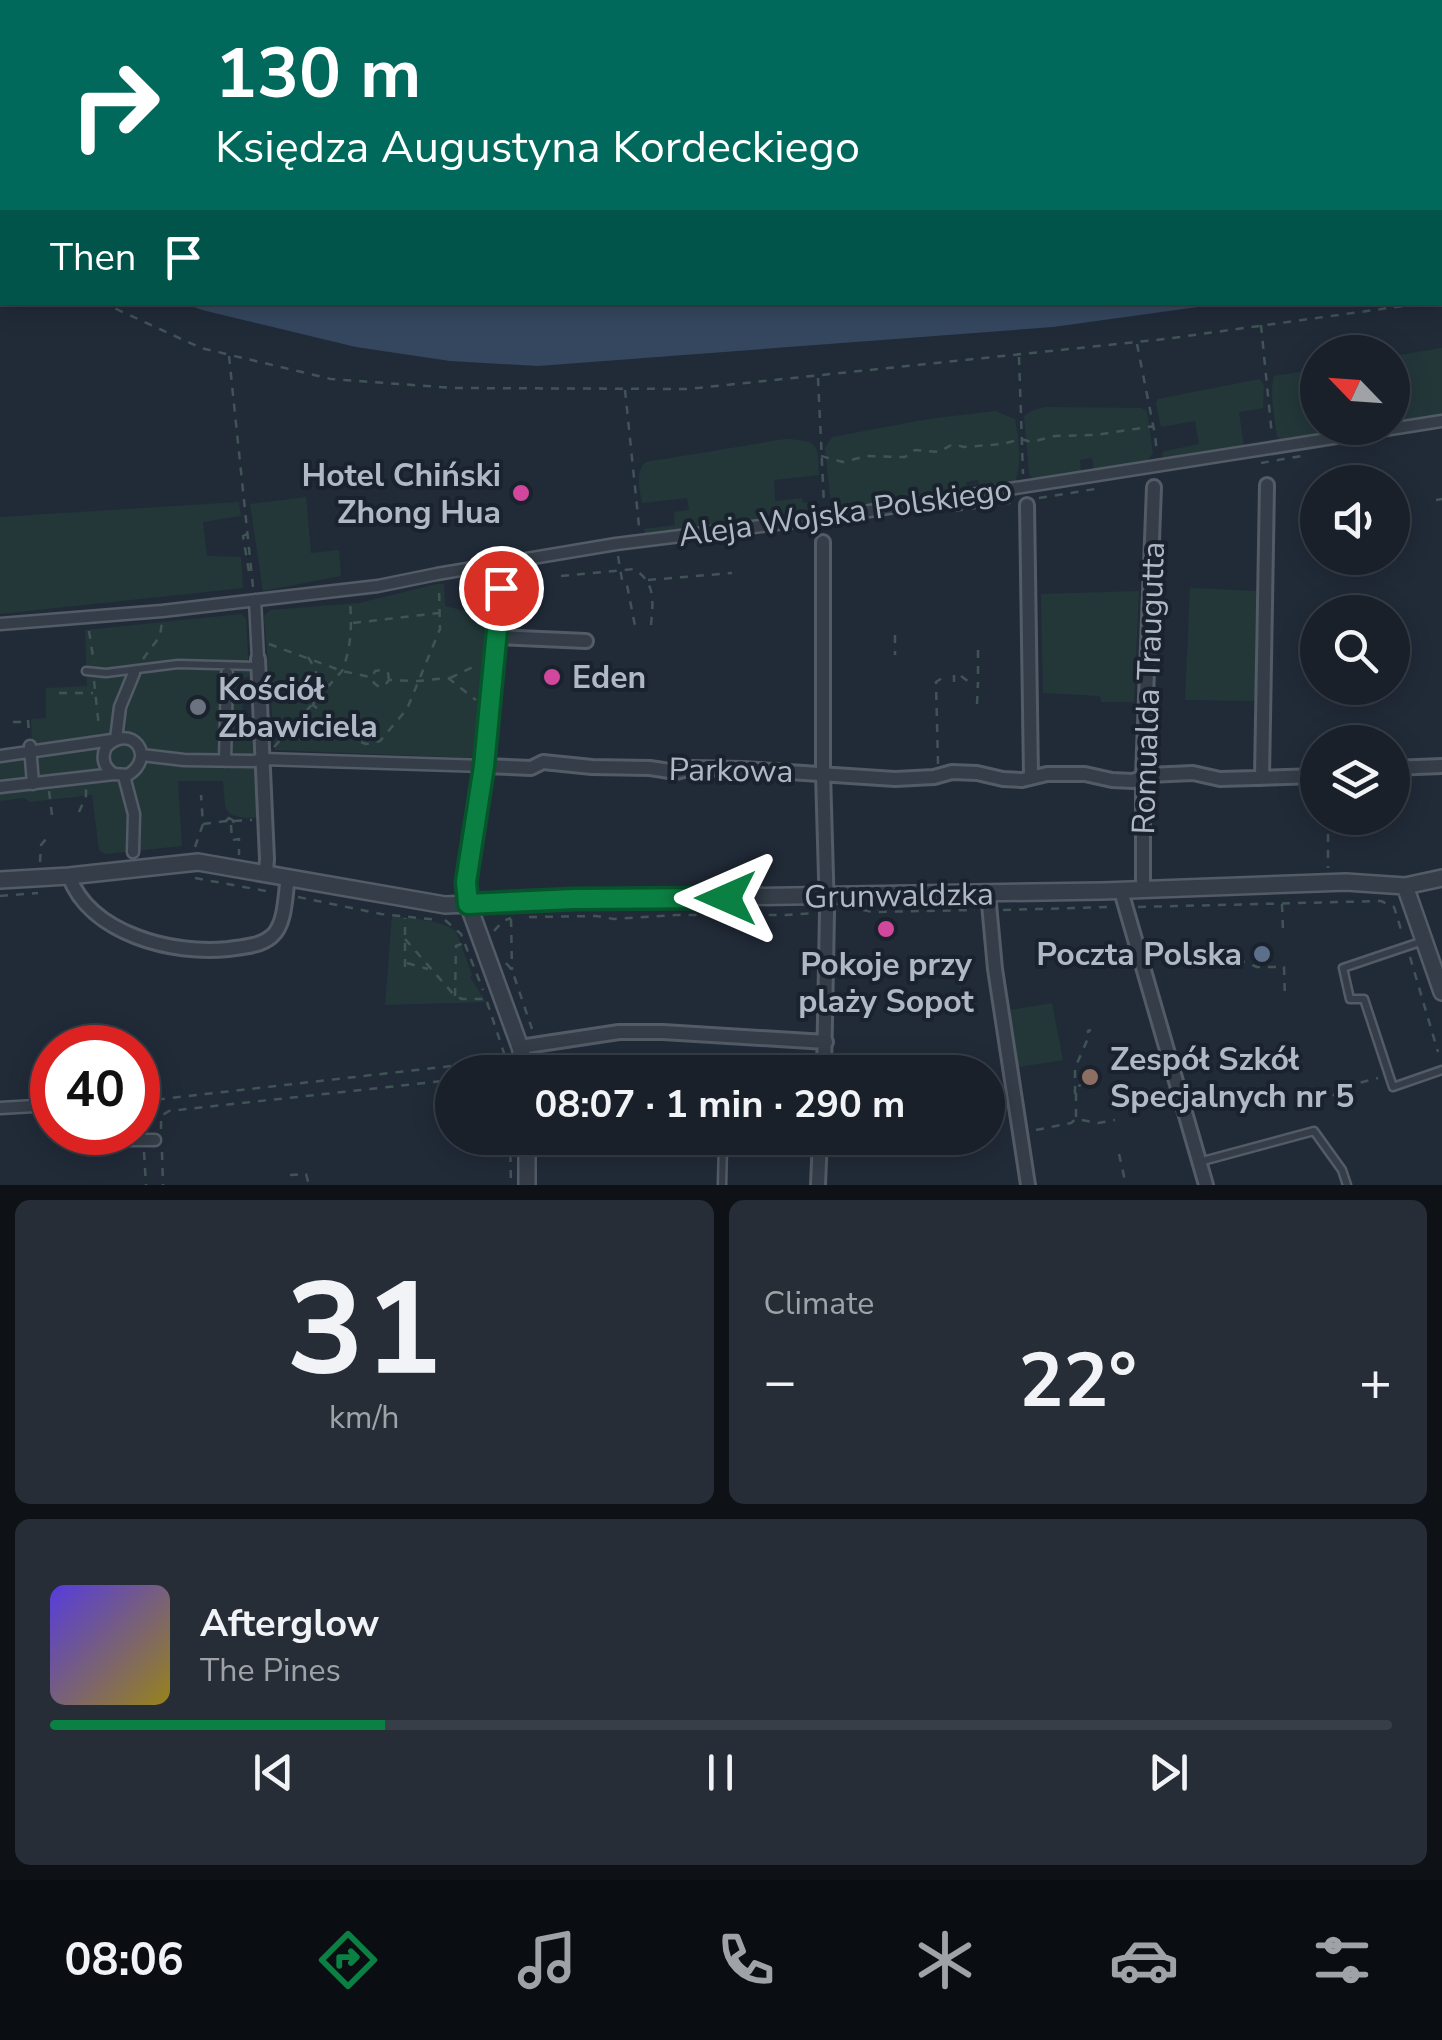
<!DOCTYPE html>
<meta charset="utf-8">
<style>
:root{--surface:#19202a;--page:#262d36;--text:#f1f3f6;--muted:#9fa3a8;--line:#373e47;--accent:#0b8043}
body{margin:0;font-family:"Nunito Sans",sans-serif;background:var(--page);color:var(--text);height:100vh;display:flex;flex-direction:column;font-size:38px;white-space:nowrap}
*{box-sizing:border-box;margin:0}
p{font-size:32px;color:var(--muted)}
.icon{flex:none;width:55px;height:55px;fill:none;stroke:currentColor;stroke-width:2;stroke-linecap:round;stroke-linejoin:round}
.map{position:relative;height:1185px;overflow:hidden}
.details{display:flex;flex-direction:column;gap:15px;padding:15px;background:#0e1217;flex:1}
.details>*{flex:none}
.top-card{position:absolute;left:0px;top:0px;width:1442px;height:305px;box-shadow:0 5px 25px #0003,0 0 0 2px var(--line);background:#00695c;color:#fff;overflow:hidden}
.needle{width:65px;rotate:295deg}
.controls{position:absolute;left:1300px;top:335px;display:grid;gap:20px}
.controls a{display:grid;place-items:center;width:110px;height:110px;border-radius:50%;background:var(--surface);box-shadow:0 5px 25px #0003,0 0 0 2px var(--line);font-size:50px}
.speed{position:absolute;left:30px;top:1025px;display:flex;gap:20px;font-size:50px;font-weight:700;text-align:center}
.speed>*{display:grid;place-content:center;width:130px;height:130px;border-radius:50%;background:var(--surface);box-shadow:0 5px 25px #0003,0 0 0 2px var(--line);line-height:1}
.speed .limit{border:15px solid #d22;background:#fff;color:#111}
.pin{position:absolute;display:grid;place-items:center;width:85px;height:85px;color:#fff;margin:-42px;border:5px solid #fff;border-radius:50%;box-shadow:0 2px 10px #0007}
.me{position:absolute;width:110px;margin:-55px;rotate:270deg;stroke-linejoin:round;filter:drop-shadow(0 0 8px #0008)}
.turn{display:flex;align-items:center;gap:35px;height:210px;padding:0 50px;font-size:45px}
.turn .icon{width:130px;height:130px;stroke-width:2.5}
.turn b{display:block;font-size:70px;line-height:85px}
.then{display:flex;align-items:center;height:95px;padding:0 50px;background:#0003;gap:20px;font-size:38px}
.big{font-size:75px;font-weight:700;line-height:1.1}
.details .card{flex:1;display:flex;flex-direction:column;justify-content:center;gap:15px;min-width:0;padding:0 35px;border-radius:15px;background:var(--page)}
.details .dial{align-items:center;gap:0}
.dial b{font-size:130px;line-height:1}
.song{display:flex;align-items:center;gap:30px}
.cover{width:120px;height:120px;border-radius:15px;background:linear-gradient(135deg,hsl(250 70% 55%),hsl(50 70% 35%))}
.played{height:10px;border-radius:5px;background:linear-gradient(90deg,var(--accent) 25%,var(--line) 25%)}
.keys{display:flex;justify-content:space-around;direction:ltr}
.heat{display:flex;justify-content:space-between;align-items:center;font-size:55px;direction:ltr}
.details .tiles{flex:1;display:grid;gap:15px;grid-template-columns:1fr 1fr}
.card:last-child{grid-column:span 2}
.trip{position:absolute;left:435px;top:1055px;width:570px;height:100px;border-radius:50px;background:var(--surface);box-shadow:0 5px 25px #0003,0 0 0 2px var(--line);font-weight:700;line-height:100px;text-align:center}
.dock{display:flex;height:160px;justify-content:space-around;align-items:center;background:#0a0d11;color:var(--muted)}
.dock .icon{width:70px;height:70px}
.dock .on{color:var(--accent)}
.dock b{font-size:45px;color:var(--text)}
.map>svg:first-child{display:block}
</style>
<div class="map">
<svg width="1442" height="1185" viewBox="0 0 1442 1185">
<rect width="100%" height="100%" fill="#212b38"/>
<!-- green -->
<path fill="#233739" d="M1442,348V416L1396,423L1393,411V356Z
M1317,369L1318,428H1367L1281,440L1277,436C1275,417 1269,395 1274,376Z
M1260,379L1264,386L1263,408L1239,412L1244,447L1167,459L1162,456V453L1165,451L1199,444L1195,421L1161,427L1156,404L1158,399Z
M1045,407L1141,408L1147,411L1153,453L1146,462L1094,470L1092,458L1080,460L1081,472L1035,480L1029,474L1024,416L1034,410Z
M995,411L1015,419C1019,441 1022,462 1015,483L980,489L978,480L966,482L967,490L842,509L831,504L825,448L832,437L928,419Z
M785,439C818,441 818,442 819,475L774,480L775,501L802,498L803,503L819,501L818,514L812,513L645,533L644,529L675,525L674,512L689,510L687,498L642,503C640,490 634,472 646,462Z
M306,497L311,553L339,550L341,576L263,591L250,504Z
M239,502L241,516L203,522L207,556L241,557L243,588L0,614V517Z
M437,584H444L445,606L461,610L484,606L490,613L476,752L470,758L275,750L264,616L270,610L359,603Z
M1190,588L1256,591L1255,701L1185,700Z
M1139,591L1134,702H1101L1100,696L1043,693L1041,594Z
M241,614L246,618L249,676L241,680L244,729L252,735L257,818C222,817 226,814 223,781H178L182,846L105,854L99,850L92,795L30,802L24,798L0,801V749L32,745L31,719L46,718V688L87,686L85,630Z
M392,916C413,919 438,919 456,931L472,975L470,977L486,1002L385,1005Z
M1052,1003L1063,1060L1019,1067L1010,1010Z"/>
<!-- water -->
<path fill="#35475f" d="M0,0H1442V272H1440V2H2V243H0Z
M183,303H1227L1053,327L538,366L450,361L356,347L202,310Z"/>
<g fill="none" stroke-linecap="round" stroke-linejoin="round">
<defs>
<path id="service" d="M86,671L106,673L178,664L257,666
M1423,941L1343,968L1350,999H1364L1393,1087L1442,1070
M718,1138L723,1145L722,1185
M1199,1162L1314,1131L1342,1170L1347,1185"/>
<path id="pedestrian" d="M255,600L258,659
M0,624L162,611L378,586L437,574L616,544L825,518L1442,421
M116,739L120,707L134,673
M30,746L33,784
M142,755L184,760L253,761L263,759L484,766
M0,756L112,740
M225,761L227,673
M124,776L134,814L133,852
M0,787L114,774L128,775C158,756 130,722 106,747C101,758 104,768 114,774
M0,1108L52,1105
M105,1132L117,1140H155"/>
<path id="minor" d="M1027,505L1031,776
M823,542V773L827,912L824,1072
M497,637L586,641
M258,659L267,859L266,873
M484,766L531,768L543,762L592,767L650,768L676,772L693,768L743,769L895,779L934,777L952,772L977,773L1003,779L1022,780L1047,774H1085L1112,780L1133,781L1148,775L1193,773L1220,779L1318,776
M1392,768L1442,766
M1262,778L1267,485
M69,876C90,934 173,955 228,949C243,947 261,946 272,936C286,924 285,894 288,877
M1143,890V776L1154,487
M1121,891L1206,1185
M988,893L995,969L1028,1185
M468,904L465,882L484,766L501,588
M520,1047L619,1032H663L826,1042
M818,1185L820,1138"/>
<path id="tertiary" d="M0,880L69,876L198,862L445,905L597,899L1103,891L1346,882L1405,886L1442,878
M1405,886L1442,992
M468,904L520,1047L526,1072
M527,1185V1138"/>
</defs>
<!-- service casing -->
<use href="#service" stroke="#525b66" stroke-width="11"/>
<!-- pedestrian casing -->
<use href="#pedestrian" stroke="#525b66" stroke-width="15"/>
<!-- minor casing -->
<use href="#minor" stroke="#525b66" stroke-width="18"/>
<!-- tertiary casing -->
<use href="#tertiary" stroke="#525b66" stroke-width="20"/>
<!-- path -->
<path stroke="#405456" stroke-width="2.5" stroke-dasharray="8 8" stroke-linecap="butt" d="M0,277L2,278
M1440,301H1442
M101,302L201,348L331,379L454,388L688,389L1165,339L1432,302
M1261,325L1272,436
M1137,344L1155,435L1157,454
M229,356L253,587
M1019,357L1023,474
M818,378L824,505
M625,390L639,526
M821,456L843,462L867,456L897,457H905L915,450L939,452L953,444L964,447L1003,444L1021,439L1031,442L1055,436L1096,435L1154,426
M1261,463L1307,455
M1039,498L1095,489
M1436,500L1442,499
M955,511L1016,502
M247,534L243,536L249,572
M618,556L622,580L627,585L635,626
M561,576L634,569C656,583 653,601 651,625
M648,580L732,573
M353,623L439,613
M89,631L94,663
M895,635V655
M269,644L342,671L370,677
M308,657C319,674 321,686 313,705L355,740L366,744L380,741L407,709L440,629L439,588
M143,659L160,636L162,622
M978,674V644
M961,676L969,682
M450,678L479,664
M389,680L388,673L382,670L375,671L372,677L374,683L379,687L385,685L389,680L418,681L448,678L476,700
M94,681L99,727
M954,682V675
M59,693H93
M977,704L978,682
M28,720L29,734
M13,722H27
M274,747L342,671C351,649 352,626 350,602
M938,764L936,682L947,675
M49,791L52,815
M79,812L86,796V789
M229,818L234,821L231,825L226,821Z
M1328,818V868
M234,821L252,820
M203,824L226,821
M231,825L232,840L239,839V855
M195,847L203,824L201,795
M40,862L41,845L46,839
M195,878L271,892
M0,896L38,893
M298,897L381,914L438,920
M1282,904L1283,931
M1138,907L1381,901L1394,907L1403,936
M863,910L873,912L975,910
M1003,910L1110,907
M529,917L596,916L614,919L676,915H786L815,913
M511,919L512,970
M445,920L461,934L483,990
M494,931L503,921L511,918
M405,939L455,996L462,999H485
M1410,957L1438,1052
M1237,961L1245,962L1257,967H1284L1285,999
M407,963L428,969
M506,963L512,970L532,1029
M405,967V918
M455,996L456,946L464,943
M487,1002L506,1059L507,1072
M1075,1094V1068L1089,1036L1088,1031L1091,1030
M1333,1096L1340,1088L1378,1078
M1076,1117V1088L1086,1081L1105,1077
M148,1126L149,1103L153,1100L504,1060
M161,1129V1116L169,1111L452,1080
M1036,1130L1071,1123L1076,1119L1098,1123L1115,1120
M510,1138L511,1185
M144,1152L146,1185
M162,1152L163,1185
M1119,1154L1126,1185
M290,1175L306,1174L309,1185"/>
<!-- service -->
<use href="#service" stroke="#343d48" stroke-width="6"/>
<!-- pedestrian -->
<use href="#pedestrian" stroke="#343d48" stroke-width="10"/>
<!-- minor -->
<use href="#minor" stroke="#343d48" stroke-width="12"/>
<!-- tertiary -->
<use href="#tertiary" stroke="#343d48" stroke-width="15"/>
</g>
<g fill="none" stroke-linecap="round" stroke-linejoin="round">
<defs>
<path id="route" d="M501,588L484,766L466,882L468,904L574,899L726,898"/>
</defs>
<!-- route casing -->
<use href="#route" stroke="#07532c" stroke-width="25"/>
<!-- route -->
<use href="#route" stroke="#0b8043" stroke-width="18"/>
</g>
<!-- markers -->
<g fill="#d1479c" stroke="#1a222d" stroke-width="4">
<circle cx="521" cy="493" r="10"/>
<circle cx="552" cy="677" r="10"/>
<circle cx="886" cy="929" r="10"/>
</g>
<circle fill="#6b7280" stroke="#1a222d" stroke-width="4" cx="198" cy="707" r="10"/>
<circle fill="#5c6f8a" stroke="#1a222d" stroke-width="4" cx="1262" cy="954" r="10"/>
<circle fill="#8d6e63" stroke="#1a222d" stroke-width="4" cx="1090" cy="1077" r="10"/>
<g text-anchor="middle" stroke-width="8" stroke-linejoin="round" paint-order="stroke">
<!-- poi labels -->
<g font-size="32" font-weight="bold" fill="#afb8c5" stroke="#1a222d" text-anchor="start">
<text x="501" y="486" text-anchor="end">Hotel Chiński<tspan x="501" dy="37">Zhong Hua</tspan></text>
<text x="572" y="688">Eden</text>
<text x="218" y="700">Kościół<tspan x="218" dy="37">Zbawiciela</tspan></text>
<text x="1242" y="965" text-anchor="end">Poczta Polska</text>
<text x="886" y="975" text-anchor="middle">Pokoje przy<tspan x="886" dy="37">plaży Sopot</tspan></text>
<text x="1110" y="1070">Zespół Szkół<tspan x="1110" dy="37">Specjalnych nr 5</tspan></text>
</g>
<!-- street labels -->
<g font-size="32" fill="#afb8c5" stroke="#1a222d">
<text transform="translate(845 512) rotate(-8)" y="11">Aleja Wojska Polskiego</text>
<text transform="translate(1148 688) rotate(-88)" y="11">Romualda Traugutta</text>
<text transform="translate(731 770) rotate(1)" y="11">Parkowa</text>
<text transform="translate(899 895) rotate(-1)" y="11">Grunwaldzka</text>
</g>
</g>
</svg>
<div class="controls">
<a><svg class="needle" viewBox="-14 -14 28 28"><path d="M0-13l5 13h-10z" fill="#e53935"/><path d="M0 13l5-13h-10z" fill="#9fa3a8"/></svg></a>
<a><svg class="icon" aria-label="sound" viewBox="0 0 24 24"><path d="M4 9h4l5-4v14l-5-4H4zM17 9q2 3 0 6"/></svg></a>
<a><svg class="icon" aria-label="search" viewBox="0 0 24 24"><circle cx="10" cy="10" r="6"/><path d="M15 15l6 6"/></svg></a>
<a><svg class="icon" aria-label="layers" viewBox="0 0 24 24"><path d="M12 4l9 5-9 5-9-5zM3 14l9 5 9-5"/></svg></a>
</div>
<div class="speed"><div class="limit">40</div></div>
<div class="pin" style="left:501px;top:588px;background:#d93025"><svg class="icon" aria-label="arrive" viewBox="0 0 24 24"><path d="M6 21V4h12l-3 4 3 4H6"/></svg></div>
<svg class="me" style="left:726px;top:898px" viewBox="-20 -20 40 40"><path d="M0-17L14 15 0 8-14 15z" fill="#0b8043" stroke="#fff" stroke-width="4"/></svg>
<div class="trip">08:07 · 1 min · 290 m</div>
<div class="top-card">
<div class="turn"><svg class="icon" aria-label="right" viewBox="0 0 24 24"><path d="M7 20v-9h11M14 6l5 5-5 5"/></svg><div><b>130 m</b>Księdza Augustyna Kordeckiego</div></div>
<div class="then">Then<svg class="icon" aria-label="arrive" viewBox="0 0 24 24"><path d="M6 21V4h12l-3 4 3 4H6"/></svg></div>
</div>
</div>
<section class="details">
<div class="tiles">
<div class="card dial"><b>31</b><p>km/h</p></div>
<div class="card"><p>Climate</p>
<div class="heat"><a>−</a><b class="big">22°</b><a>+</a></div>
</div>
<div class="card">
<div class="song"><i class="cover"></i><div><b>Afterglow</b><p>The Pines</p></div></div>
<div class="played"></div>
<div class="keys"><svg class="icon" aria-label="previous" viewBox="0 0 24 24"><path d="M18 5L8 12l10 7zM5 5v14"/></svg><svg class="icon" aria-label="pause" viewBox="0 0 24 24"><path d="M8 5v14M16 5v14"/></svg><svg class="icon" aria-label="next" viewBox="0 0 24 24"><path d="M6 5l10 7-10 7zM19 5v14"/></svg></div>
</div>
</div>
</section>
<nav class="dock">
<b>08:06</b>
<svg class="icon on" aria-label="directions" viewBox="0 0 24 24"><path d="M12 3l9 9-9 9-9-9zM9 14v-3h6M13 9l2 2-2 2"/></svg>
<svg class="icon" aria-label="music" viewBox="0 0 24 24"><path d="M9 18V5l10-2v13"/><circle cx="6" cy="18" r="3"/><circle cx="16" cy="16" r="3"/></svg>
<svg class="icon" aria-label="phone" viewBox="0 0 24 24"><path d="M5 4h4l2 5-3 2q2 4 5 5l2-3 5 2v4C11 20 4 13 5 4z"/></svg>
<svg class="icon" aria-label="climate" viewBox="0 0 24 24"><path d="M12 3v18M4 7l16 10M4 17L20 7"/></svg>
<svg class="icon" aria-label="car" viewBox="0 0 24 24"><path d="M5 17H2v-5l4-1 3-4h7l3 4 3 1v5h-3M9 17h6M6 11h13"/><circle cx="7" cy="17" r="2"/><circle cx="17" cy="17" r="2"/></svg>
<svg class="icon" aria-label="filters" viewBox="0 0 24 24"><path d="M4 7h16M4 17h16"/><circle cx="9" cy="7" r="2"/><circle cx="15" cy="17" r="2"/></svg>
</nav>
